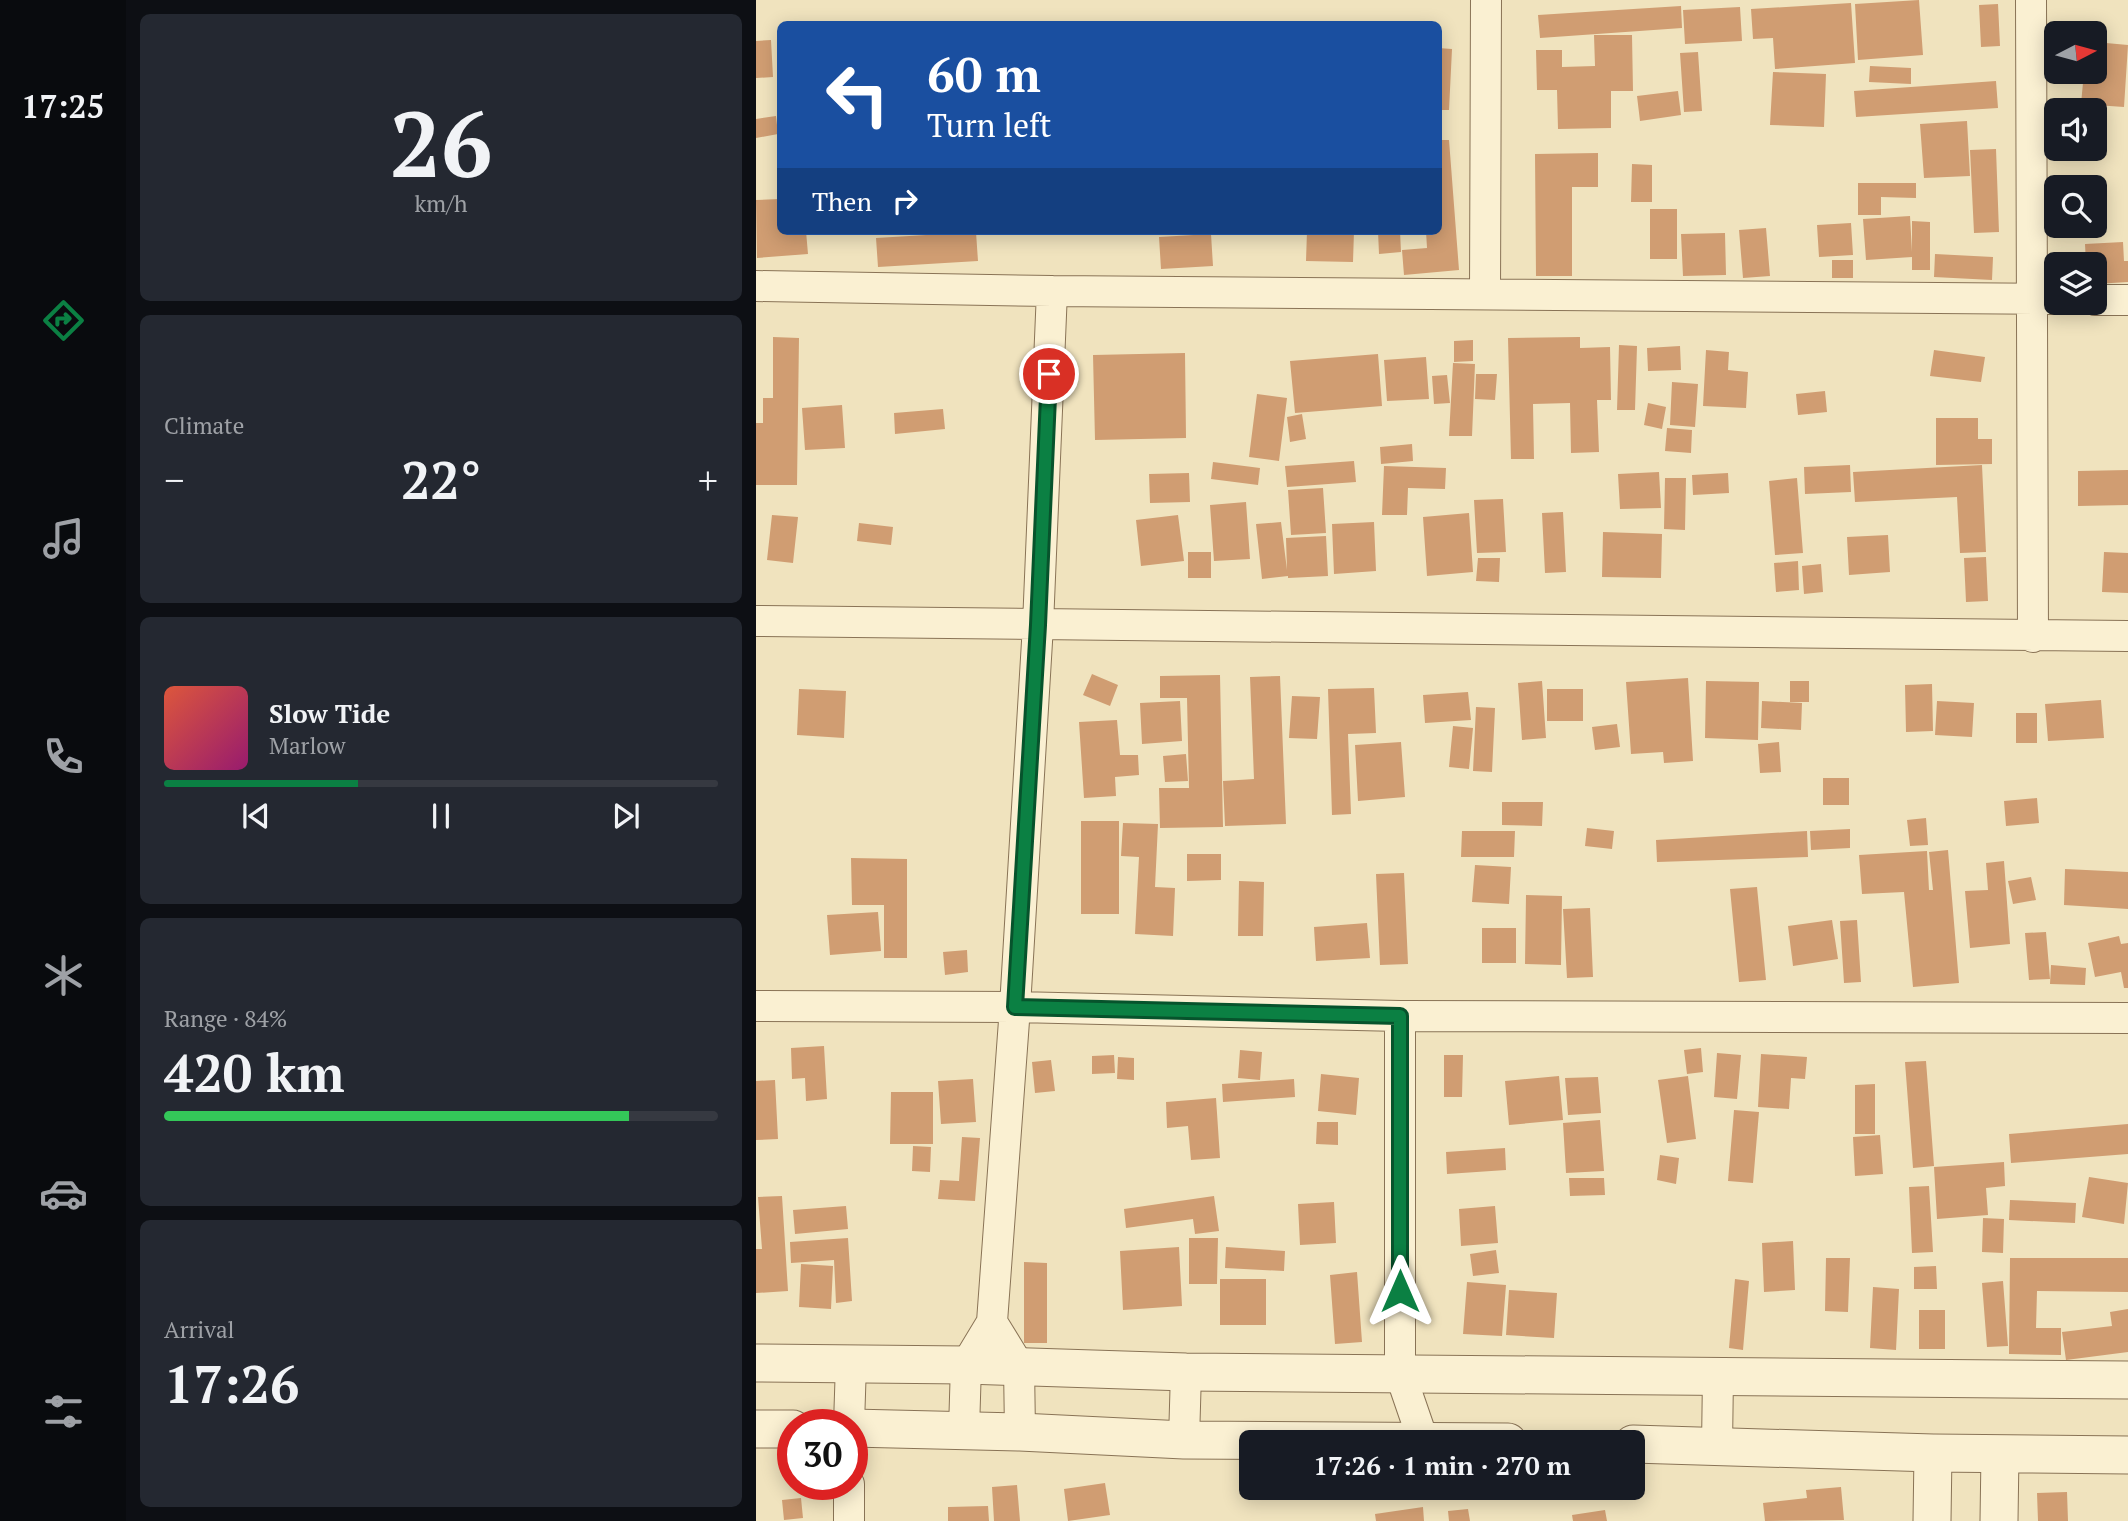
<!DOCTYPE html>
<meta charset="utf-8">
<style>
:root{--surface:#171b24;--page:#242831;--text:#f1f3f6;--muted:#9ea1a6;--line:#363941;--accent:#0b8043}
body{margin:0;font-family:"PT Serif",serif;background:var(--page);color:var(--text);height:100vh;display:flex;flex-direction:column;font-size:26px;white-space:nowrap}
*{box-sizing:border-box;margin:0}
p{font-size:23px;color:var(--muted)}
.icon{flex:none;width:38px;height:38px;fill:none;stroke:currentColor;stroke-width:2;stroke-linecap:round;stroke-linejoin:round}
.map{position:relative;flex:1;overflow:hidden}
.details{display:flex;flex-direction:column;gap:14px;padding:14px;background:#0d0f14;width:630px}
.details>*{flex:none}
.banner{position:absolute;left:21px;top:21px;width:665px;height:214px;border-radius:10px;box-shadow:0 4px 18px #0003;background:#1a4fa0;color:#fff;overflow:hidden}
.needle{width:46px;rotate:84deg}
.fabs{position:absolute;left:1288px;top:21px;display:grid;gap:14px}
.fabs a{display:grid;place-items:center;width:63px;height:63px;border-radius:10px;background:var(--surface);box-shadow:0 4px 18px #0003;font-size:35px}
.speed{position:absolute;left:21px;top:1409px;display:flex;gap:14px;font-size:35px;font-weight:700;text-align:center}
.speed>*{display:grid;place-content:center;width:91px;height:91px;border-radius:50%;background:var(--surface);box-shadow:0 4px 18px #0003;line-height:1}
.speed .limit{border:10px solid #d22;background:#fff;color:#111}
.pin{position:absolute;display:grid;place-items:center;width:60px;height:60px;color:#fff;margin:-30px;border:4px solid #fff;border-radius:50%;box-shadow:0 2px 7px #0007}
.me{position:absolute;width:77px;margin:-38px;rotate:0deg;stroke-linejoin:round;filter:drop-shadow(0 0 5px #0008)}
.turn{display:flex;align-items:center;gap:24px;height:147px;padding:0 35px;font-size:32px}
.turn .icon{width:91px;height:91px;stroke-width:2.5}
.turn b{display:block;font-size:49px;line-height:60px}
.then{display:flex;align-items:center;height:66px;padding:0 35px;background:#0003;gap:14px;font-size:26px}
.big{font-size:52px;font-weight:600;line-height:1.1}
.details .tile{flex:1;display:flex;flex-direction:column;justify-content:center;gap:10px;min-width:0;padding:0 24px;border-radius:10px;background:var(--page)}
.details .dial{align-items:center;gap:0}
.dial b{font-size:91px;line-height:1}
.song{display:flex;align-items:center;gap:21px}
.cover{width:84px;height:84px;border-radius:10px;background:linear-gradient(135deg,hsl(10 70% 55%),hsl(320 70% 35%))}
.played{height:7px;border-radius:4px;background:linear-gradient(90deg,var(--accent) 35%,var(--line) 35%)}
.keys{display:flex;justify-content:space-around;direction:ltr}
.heat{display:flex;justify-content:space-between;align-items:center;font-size:38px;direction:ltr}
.charge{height:10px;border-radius:5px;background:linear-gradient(90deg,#34c759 84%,var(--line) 0)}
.trip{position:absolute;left:483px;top:1430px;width:406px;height:70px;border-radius:10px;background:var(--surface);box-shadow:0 4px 18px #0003;font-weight:600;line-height:70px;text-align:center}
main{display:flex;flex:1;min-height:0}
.tab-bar{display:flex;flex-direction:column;width:126px;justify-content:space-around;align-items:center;background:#090b0e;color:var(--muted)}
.tab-bar .icon{width:49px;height:49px}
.tab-bar .current{color:var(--accent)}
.tab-bar b{font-size:32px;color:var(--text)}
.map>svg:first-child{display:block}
</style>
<main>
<nav class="tab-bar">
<b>17:25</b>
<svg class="icon current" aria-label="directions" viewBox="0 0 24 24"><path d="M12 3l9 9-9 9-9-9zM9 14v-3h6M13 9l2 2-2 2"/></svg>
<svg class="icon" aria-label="music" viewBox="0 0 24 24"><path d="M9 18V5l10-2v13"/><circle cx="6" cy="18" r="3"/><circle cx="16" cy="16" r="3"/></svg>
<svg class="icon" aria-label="phone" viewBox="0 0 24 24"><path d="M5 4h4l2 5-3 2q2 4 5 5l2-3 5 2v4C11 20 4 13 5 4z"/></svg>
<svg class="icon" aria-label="climate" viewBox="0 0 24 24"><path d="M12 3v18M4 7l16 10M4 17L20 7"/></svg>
<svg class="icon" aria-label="car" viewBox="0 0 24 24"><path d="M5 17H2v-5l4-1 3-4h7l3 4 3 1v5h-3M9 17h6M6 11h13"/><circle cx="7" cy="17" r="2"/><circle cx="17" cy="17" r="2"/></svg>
<svg class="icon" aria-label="filters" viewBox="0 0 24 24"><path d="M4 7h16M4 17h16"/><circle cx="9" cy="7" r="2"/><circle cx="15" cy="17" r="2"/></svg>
</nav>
<section class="details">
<div class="tile dial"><b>26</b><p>km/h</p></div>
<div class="tile"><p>Climate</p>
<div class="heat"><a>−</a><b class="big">22°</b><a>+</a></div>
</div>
<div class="tile">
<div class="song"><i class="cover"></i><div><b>Slow Tide</b><p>Marlow</p></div></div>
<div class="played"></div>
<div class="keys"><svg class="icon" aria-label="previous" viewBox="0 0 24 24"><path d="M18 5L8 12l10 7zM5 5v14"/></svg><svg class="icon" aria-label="pause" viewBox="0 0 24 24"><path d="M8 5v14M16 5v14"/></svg><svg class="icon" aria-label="next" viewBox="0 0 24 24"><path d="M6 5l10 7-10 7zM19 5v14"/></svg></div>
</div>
<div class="tile"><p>Range · 84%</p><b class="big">420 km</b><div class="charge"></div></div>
<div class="tile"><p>Arrival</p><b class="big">17:26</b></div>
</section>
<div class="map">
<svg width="1372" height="1521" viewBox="0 0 1372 1521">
<rect width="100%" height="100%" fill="#f0e3be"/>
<!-- building -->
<path fill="#d09d72" d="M1163,0L1167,55L1102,60L1099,4Z
M1095,3L1099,63L1019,69L1017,38L997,39L995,9Z
M1242,4L1244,46L1225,47L1223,5Z
M925,6L926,28L784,38L782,15Z
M984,7L986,41L929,44L927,10Z
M838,35H876L877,91H855V128L802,129L801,90H781L780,50H806V67L839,66Z
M15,40L17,77L0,78V41Z
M1339,42L1372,45L1368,107L1325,104L1328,72H1339Z
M682,48L696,49L693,110H682Z
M942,52L946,111L928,112L924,53Z
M1114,66L1155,68V84L1113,82Z
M1017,72L1070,74L1068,127L1014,125Z
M1240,81L1242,108L1100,117L1098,91Z
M922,91L925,115L884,121L881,96Z
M20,116L22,134L0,138V119Z
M1211,121L1214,176L1168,178L1164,124Z
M682,140H693L703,270L648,275L646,250L671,248L670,231H682Z
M1240,149L1243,232L1218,233L1214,150Z
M842,153V187H816V276H780L779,154Z
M876,164L896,165V202H875Z
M1102,183H1160V198L1125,197V215H1102Z
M24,199V231H50L52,254L1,258L0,200Z
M894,209H921V259H894Z
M1154,216L1156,252V221L1174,222V270H1156V257L1110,260L1107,219Z
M1095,223L1097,255L1063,257L1061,225Z
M1010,228L1014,276L987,278L983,230Z
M551,231H598L597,262L550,261Z
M622,231H644L645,252L623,254Z
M220,232L222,261L122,267L120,238Z
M969,233L970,275L927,276L925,234Z
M455,234L457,266L405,269L403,237Z
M1367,242L1368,261H1372V282L1339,284V264H1330L1329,244Z
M1179,254L1237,257L1236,280L1178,277Z
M1076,260H1097V278H1076Z
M17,337L43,338L41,485H0V423H7V398H17Z
M824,337V348L854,347L855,400H841L843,452L815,453L814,403L777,404L778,459H755L752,338Z
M717,340V361L698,362V341Z
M863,345L881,346L879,410H861Z
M924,346L925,370L892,371L891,348Z
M950,350L973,352L972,370L992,372L990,408L947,406Z
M1178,350L1229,357L1225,382L1174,376Z
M429,353L430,438L339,440L337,355Z
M622,354L626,406L539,413L534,361Z
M670,357L673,399L631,401L628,360Z
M697,363L719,364L716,436H693Z
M720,374H741L739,400L719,399Z
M691,375L694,403L678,404L676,376Z
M916,382L942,384L939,427L914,425Z
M1069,391L1071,412L1042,415L1040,394Z
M501,394L531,398L523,461L493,457Z
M892,403L910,407L906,429L888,425Z
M86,405L89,448L49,450L46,408Z
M187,409L189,429L139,434L138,413Z
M546,414L550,439L534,442L531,417Z
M1180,418H1222V439H1236V464L1180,465Z
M911,428L936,430L935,453L909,451Z
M656,444L657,461L625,464L624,447Z
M598,461L600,482L531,487L529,466Z
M457,462L504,468L502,485L455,479Z
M1094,465L1095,492L1049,494L1048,467Z
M1226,465L1230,552L1204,553L1201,497L1099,502L1097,472Z
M628,466L690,468L689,489L652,488L651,515H626Z
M1372,470V505L1322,506V471Z
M903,472L905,508L864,509L862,474Z
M433,473L434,502L394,503L393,474Z
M972,473L973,493L937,495L936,475Z
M909,478H930L929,530L908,529Z
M1041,478L1047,553L1019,555L1013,481Z
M567,488L570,533L535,535L532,490Z
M747,499L750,552L721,553L718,500Z
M490,502L494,559L458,561L454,505Z
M807,512L810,572L789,573L786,513Z
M713,513L717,572L671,576L667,517Z
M16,515L42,517L37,563L11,560Z
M422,515L428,561L385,566L380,520Z
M525,522L531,570L530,538L570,536L572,576L532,578V576L506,579L500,524Z
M618,522L620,571L578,574L576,524Z
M103,523L137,527L135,545L101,541Z
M847,532L906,534L905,578L846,577Z
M1132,535L1134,572L1093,575L1091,537Z
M432,552H455V578H432Z
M1348,552L1372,553V593L1346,592Z
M1230,557L1232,601L1210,602L1208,558Z
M722,558H744L743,582L720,581Z
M1042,561L1043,590L1020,592L1018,563Z
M1065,564L1067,592L1048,594L1046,566Z
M336,674L362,685L354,706L327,695Z
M464,675L467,827L404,828L403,788H433L431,698H404V676Z
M524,676L530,824L469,826L467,781L498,779L494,677Z
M932,678L937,761L908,763L907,752L875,754L870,682Z
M786,681L790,738L766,740L762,683Z
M950,681L1003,682L1002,740L949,738Z
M1034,681H1053V702H1034Z
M1176,684L1177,731L1150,732L1149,685Z
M618,688L620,733L592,734L595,814L576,815L572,689Z
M43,689L90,691L88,738L41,735Z
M791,689H827V721H791Z
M712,692L715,720L669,723L667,695Z
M536,696L564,697L561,739L533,738Z
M1345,700L1348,738L1292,741L1289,704Z
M424,701L426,741L386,744L384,703Z
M1006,701L1046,703L1045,730L1005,728Z
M1181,701L1218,703L1216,737L1179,735Z
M720,707L739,708L736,772L717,771Z
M1260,713H1281V743H1260Z
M361,720L364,755H382L383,775L359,777L360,796L328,798L323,722Z
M861,724L864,747L839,750L836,727Z
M697,726L717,728L713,769L693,767Z
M645,742L649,797L602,801L599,745Z
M1023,742L1025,772L1004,773L1002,744Z
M430,754L432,781L409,782L407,756Z
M1067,778H1093V805H1067Z
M1281,798L1283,823L1250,826L1248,801Z
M746,802H787L786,826L746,825Z
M1170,818L1172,845L1154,846L1151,820Z
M325,821H363V914H325Z
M367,823L402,824L399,887L419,888L417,936L379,934L383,857L365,856Z
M831,828L858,831L856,849L829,846Z
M1094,829V848L1055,850L1054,831Z
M706,831H759L758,857H705Z
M1051,831L1052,857L901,862L900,840Z
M1192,850L1203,983L1157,987L1148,892L1106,894L1103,855L1171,851L1173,890H1177L1173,852Z
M431,854H465V880L431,881Z
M95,858L151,859V958H128V905H96Z
M1248,861L1254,944L1214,948L1209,891L1232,890L1230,863Z
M719,865L755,867L753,904L716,902Z
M1309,869L1372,872V909L1308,905Z
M648,873L652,964L624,965L620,874Z
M1275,877L1280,900L1257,904L1252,881Z
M483,881L508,882L507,936H482Z
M1001,887L1010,980L983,982L974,889Z
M770,895L806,896L805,965L769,964Z
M834,908L837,977L811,978L807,909Z
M122,912L125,951L74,955L71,915Z
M1076,920L1082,959L1037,966L1032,926Z
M1101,920L1105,982L1088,983L1084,921Z
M611,923L614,958L560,961L558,927Z
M726,928H760V963H726Z
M1290,932L1294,979L1273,980L1269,933Z
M1363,936L1365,944L1372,943V988H1368L1365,972L1339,977L1332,943Z
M211,950L212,972L189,975L187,952Z
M1295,965L1330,968L1329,985L1294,984Z
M68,1046L71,1099L50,1101L49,1078L36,1079L35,1048Z
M945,1048L947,1072L931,1074L928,1050Z
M484,1050L506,1052L504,1080L482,1078Z
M961,1053L985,1055L981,1099L958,1097Z
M1005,1054L1051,1057L1049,1079L1035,1078L1033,1109L1002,1107Z
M358,1055L359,1073L336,1074V1056Z
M688,1055H707L706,1097H688Z
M362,1057L378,1058V1080L361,1079Z
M295,1060L299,1091L279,1093L276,1062Z
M1170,1061L1178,1166L1157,1168L1149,1062Z
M565,1074L603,1078L600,1115L562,1111Z
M803,1076L807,1120L753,1125L749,1081Z
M932,1076L940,1139L911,1143L902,1080Z
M842,1077L845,1113L812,1115L809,1078Z
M217,1079L220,1122L185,1124L182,1081Z
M538,1079L539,1097L467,1102L466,1084Z
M19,1080L22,1139L0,1140V1081Z
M1119,1084V1134H1099V1085Z
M135,1092H177V1144H134Z
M460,1098L464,1158L435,1160L432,1126L411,1128L410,1102Z
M978,1110L1003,1112L997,1183L972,1181Z
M844,1120L848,1171L810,1173L807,1123Z
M561,1122H582V1145L560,1144Z
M1372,1124V1154L1255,1163L1253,1134Z
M1124,1135L1127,1174L1099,1176L1097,1137Z
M206,1137L224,1138L219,1201L182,1199L184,1180L203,1181Z
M157,1146L175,1147L174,1172L156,1171Z
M749,1148L750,1170L691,1174L690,1152Z
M904,1155L923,1158L920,1184L901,1180Z
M1248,1162L1249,1186L1230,1188L1232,1215L1181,1219L1178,1167Z
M1333,1177L1372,1183L1368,1224L1326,1217Z
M813,1178H848L849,1195L814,1196Z
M1173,1186L1177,1252L1156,1253L1153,1187Z
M26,1196L32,1291L0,1293V1249H6L2,1197Z
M458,1196L463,1231L439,1234L437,1219L370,1228L368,1209Z
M1254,1200L1320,1203L1319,1223L1253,1220Z
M578,1202L580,1243L544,1245L542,1204Z
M90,1206L92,1229L39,1234L37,1210Z
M739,1206L742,1243L705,1246L703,1209Z
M1227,1218L1248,1219L1247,1253L1226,1252Z
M92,1238L96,1301L80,1303L78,1260L35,1263L34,1242Z
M433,1238H462L461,1284H433Z
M1037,1241L1039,1290L1008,1292L1006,1243Z
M423,1247L426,1306L367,1310L364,1251Z
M470,1247L529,1251L528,1271L469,1268Z
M740,1250L743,1273L717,1276L714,1254Z
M1070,1258H1094L1092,1312L1069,1311Z
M1254,1258H1372V1292L1281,1291L1280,1328H1305V1355L1253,1354Z
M268,1262L291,1263V1343H268Z
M45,1264L77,1266L75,1309L43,1307Z
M1180,1266L1181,1289H1158V1267Z
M601,1272L606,1342L579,1344L574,1275Z
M464,1279H510V1325H464Z
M979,1279L993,1281L987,1350L973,1348Z
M1247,1281L1252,1346L1231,1347L1226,1283Z
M711,1282L750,1285L746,1336L707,1334Z
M1117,1287L1143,1289L1140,1350L1114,1348Z
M753,1290L801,1293L798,1338L750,1335Z
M1372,1309V1352L1310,1360L1306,1332L1356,1326L1354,1312Z
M1163,1310H1189V1349H1163Z
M349,1483L354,1515L312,1521L308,1489Z
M261,1485L264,1521H238L236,1487Z
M1085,1487L1088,1520L1009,1521L1007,1503L1051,1498L1050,1490Z
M1311,1492L1312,1521H1282L1281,1493Z
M45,1498L47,1518L28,1520L26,1500Z
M232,1506L233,1521H192V1507Z
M667,1507L668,1521H620L619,1514Z
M712,1509L714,1521H693L692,1511Z
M849,1510L851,1521H817L816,1515Z"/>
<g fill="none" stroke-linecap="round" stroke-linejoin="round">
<defs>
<path id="minor" d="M1275,0L1277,637
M0,286L296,291L1300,299
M729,294L730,0
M1339,300H1372
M0,621L1372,636
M0,1006L259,1007L644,1016L1372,1018
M644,1016V1373L667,1440
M236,1322L263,1366L264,1432
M93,1424L95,1364
M208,1430L210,1365L236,1322L259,1007L282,625L296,291
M428,1440L430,1372
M961,1446L962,1375
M93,1521V1484"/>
<path id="tertiary" d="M0,1363L210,1365L430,1372L1372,1380
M96,1428L264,1432L428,1440L752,1442
M0,1429H37
M877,1444L1177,1453L1372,1455
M1176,1521L1177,1453
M1243,1521L1244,1454"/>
</defs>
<!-- minor casing -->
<use href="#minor" stroke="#897356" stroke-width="32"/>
<!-- tertiary casing -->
<use href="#tertiary" stroke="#897356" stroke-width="39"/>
<!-- minor -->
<use href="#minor" stroke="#faf0d2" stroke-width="30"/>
<!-- tertiary -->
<use href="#tertiary" stroke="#faf0d2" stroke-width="37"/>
</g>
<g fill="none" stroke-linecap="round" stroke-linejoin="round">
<defs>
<path id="route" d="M293,374L282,625L259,1007L644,1016V1291"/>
</defs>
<!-- route casing -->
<use href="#route" stroke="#07532c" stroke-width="18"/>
<!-- route -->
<use href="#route" stroke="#0b8043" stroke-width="12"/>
</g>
</svg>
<div class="fabs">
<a><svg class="needle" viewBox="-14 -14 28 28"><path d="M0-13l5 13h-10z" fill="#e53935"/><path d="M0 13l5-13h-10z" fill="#9ea1a6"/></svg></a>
<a><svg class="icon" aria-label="sound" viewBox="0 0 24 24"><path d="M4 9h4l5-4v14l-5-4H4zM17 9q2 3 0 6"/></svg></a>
<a><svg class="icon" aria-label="search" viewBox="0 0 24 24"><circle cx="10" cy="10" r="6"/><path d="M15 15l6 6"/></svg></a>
<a><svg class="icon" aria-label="layers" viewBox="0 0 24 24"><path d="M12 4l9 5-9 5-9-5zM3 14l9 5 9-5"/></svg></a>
</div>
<div class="speed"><div class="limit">30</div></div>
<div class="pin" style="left:293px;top:374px;background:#d93025"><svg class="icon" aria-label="arrive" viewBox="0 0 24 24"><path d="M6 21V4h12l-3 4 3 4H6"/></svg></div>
<svg class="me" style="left:644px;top:1291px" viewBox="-20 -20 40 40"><path d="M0-17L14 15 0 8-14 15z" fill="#0b8043" stroke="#fff" stroke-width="4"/></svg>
<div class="trip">17:26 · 1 min · 270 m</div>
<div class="banner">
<div class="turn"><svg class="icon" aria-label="left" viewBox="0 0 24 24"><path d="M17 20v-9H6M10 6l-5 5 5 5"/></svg><div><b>60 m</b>Turn left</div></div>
<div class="then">Then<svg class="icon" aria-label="right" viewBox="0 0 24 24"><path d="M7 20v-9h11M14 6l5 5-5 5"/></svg></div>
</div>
</div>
</main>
